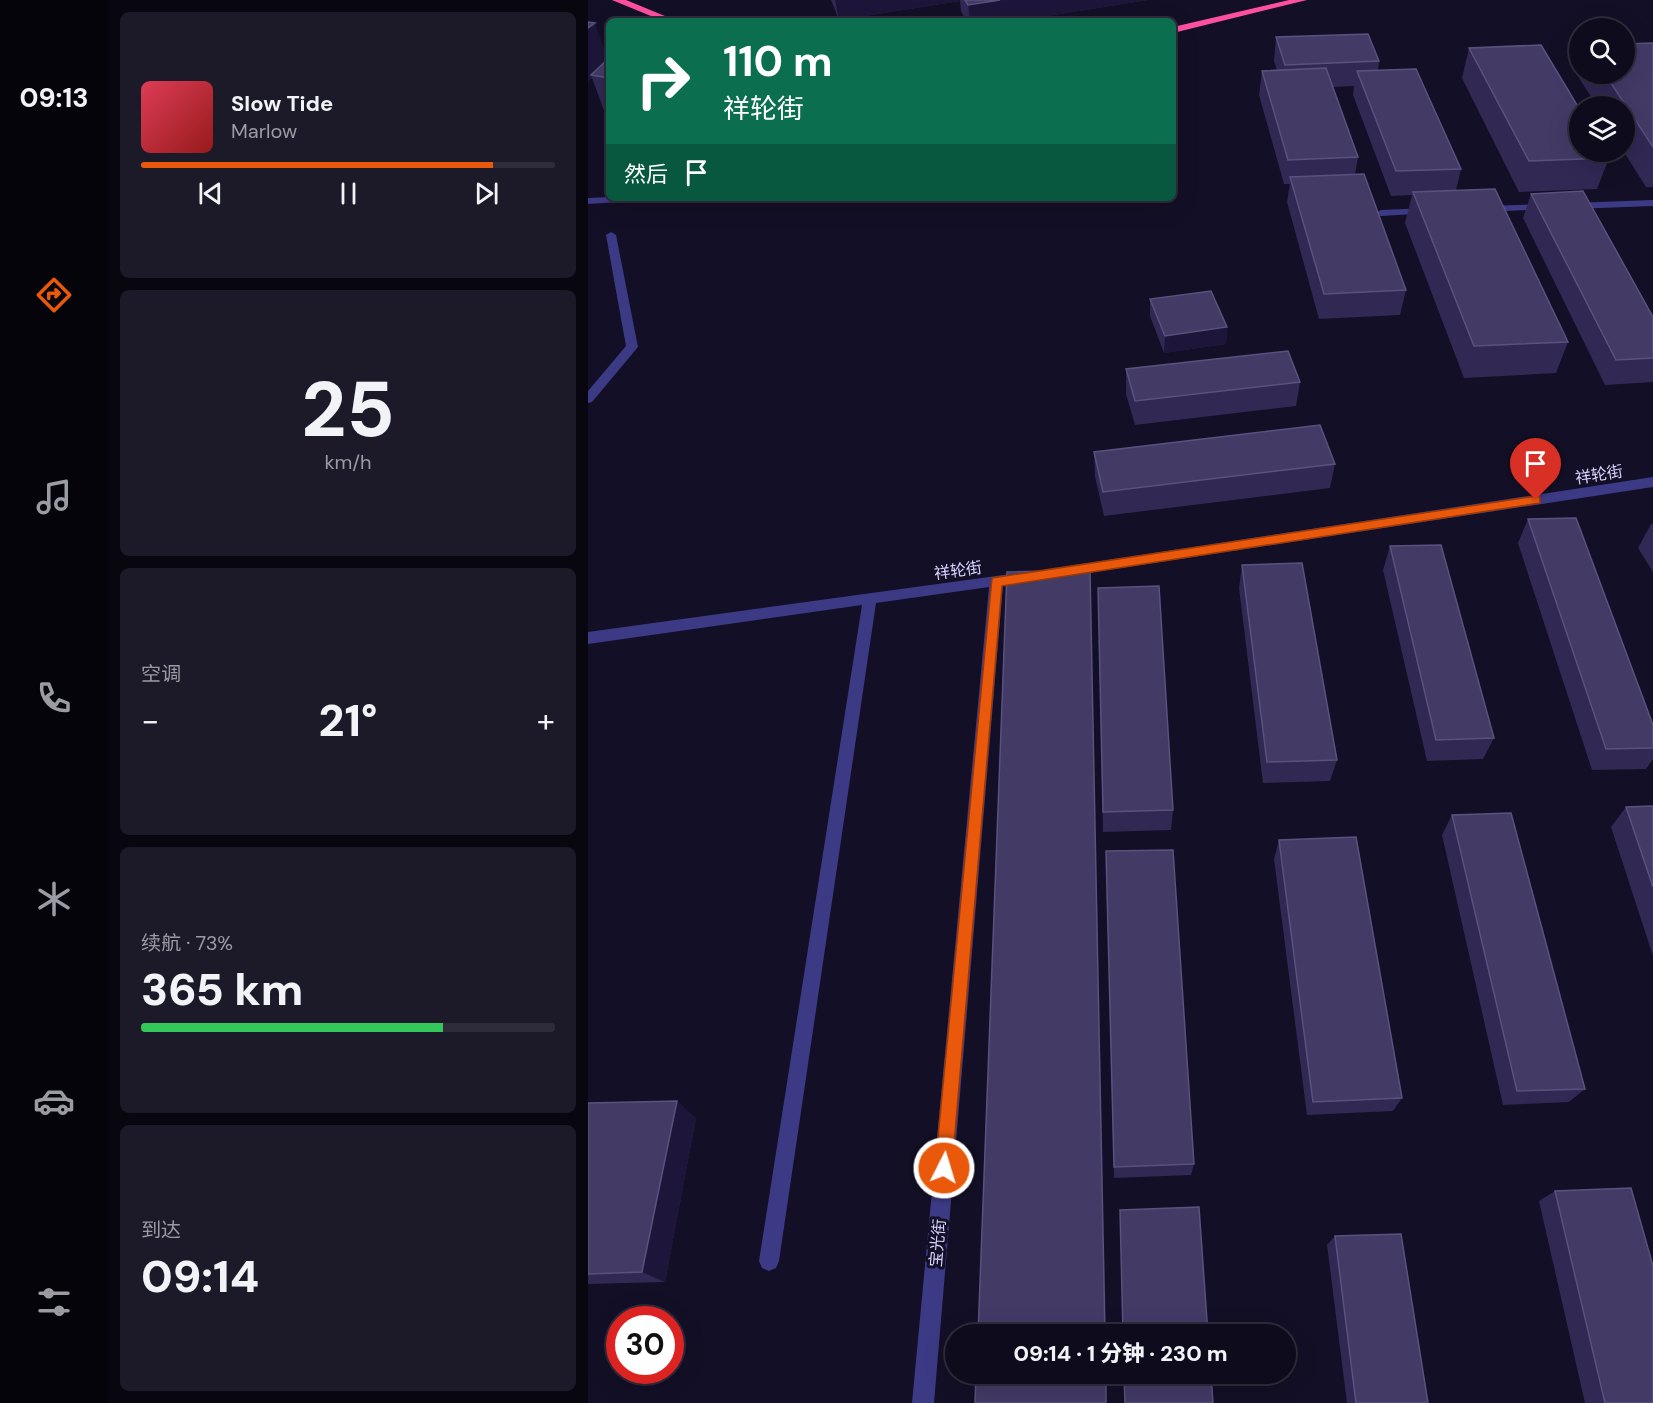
<!DOCTYPE html>
<html lang="zh">
<meta charset="utf-8">
<style>
:root{--surface:#0e0b1c;--page:#1c1929;--text:#f1f3f6;--muted:#9b9ba3;--line:#2e2b3b;--accent:#ea580c}
body{margin:0;font-family:"DM Sans","Noto Sans SC",sans-serif;background:var(--page);color:var(--text);height:100vh;display:flex;flex-direction:column;font-size:22px;white-space:nowrap}
*{box-sizing:border-box;margin:0}
p{font-size:20px;color:var(--muted)}
.icon{flex:none;width:33px;height:33px;fill:none;stroke:currentColor;stroke-width:2;stroke-linecap:round;stroke-linejoin:round}
.map{position:relative;flex:1;overflow:hidden}
.drawer{display:flex;flex-direction:column;gap:12px;padding:12px;background:#08060f;width:480px}
.drawer>*{flex:none}
.banner{position:absolute;left:18px;top:18px;width:570px;height:183px;border-radius:9px;box-shadow:0 6px 24px #0002,0 0 0 2px var(--line);background:#0b6e4f;color:#fff;overflow:hidden}
.buttons{position:absolute;left:981px;top:18px;display:grid;gap:12px}
.buttons a{display:grid;place-items:center;width:66px;height:66px;border-radius:50%;background:var(--surface);box-shadow:0 6px 24px #0002,0 0 0 2px var(--line);font-size:30px}
.speed{position:absolute;left:18px;top:1306px;display:flex;gap:12px;font-size:30px;font-weight:700;text-align:center}
.speed>*{display:grid;place-content:center;width:78px;height:78px;border-radius:50%;background:var(--surface);box-shadow:0 6px 24px #0002,0 0 0 2px var(--line);line-height:1}
.speed .limit{border:9px solid #d22;background:#fff;color:#111}
.pin{position:absolute;display:grid;place-items:center;width:51px;height:51px;color:#fff;margin:-62px -26px;border-radius:50% 50% 50% 0;rotate:-45deg;box-shadow:0 0 6px #0007}
.pin .icon{rotate:45deg}
.me{position:absolute;width:66px;margin:-33px;rotate:5deg;stroke-linejoin:round;filter:drop-shadow(0 0 4px #0008)}
.turn{display:flex;align-items:center;gap:21px;height:126px;padding:0 18px;font-size:27px}
.turn .icon{width:78px;height:78px;stroke-width:2.5}
.turn b{display:block;font-size:42px;line-height:51px}
.then{display:flex;align-items:center;height:57px;padding:0 18px;background:#0003;gap:12px;font-size:22px}
.big{font-size:45px;font-weight:800;line-height:1.1}
.drawer .tile{flex:1;display:flex;flex-direction:column;justify-content:center;gap:9px;min-width:0;padding:0 21px;border-radius:9px;background:var(--page)}
.drawer .dial{align-items:center;gap:0}
.dial b{font-size:78px;line-height:1}
.song{display:flex;align-items:center;gap:18px}
.cover{width:72px;height:72px;border-radius:9px;background:linear-gradient(135deg,hsl(350 70% 55%),hsl(0 70% 35%))}
.played{height:6px;border-radius:3px;background:linear-gradient(90deg,var(--accent) 85%,var(--line) 85%)}
.keys{display:flex;justify-content:space-around;direction:ltr}
.heat{display:flex;justify-content:space-between;align-items:center;font-size:33px;direction:ltr}
.charge{height:9px;border-radius:4px;background:linear-gradient(90deg,#34c759 73%,var(--line) 0)}
.trip{position:absolute;left:357px;top:1324px;width:351px;height:60px;border-radius:30px;background:var(--surface);box-shadow:0 6px 24px #0002,0 0 0 2px var(--line);font-weight:800;line-height:60px;text-align:center}
main{display:flex;flex:1;min-height:0}
.tabs{display:flex;flex-direction:column;width:108px;justify-content:space-around;align-items:center;background:#06040b;color:var(--muted)}
.tabs .icon{width:42px;height:42px}
.tabs .active{color:var(--accent)}
.tabs b{font-size:27px;color:var(--text)}
.map>svg:first-child{display:block}
</style>
<main>
<nav class="tabs">
<b>09:13</b>
<svg class="icon active" aria-label="directions" viewBox="0 0 24 24"><path d="M12 3l9 9-9 9-9-9zM9 14v-3h6M13 9l2 2-2 2"/></svg>
<svg class="icon" aria-label="music" viewBox="0 0 24 24"><path d="M9 18V5l10-2v13"/><circle cx="6" cy="18" r="3"/><circle cx="16" cy="16" r="3"/></svg>
<svg class="icon" aria-label="phone" viewBox="0 0 24 24"><path d="M5 4h4l2 5-3 2q2 4 5 5l2-3 5 2v4C11 20 4 13 5 4z"/></svg>
<svg class="icon" aria-label="climate" viewBox="0 0 24 24"><path d="M12 3v18M4 7l16 10M4 17L20 7"/></svg>
<svg class="icon" aria-label="car" viewBox="0 0 24 24"><path d="M5 17H2v-5l4-1 3-4h7l3 4 3 1v5h-3M9 17h6M6 11h13"/><circle cx="7" cy="17" r="2"/><circle cx="17" cy="17" r="2"/></svg>
<svg class="icon" aria-label="filters" viewBox="0 0 24 24"><path d="M4 7h16M4 17h16"/><circle cx="9" cy="7" r="2"/><circle cx="15" cy="17" r="2"/></svg>
</nav>
<section class="drawer">
<div class="tile">
<div class="song"><i class="cover"></i><div><b>Slow Tide</b><p>Marlow</p></div></div>
<div class="played"></div>
<div class="keys"><svg class="icon" aria-label="previous" viewBox="0 0 24 24"><path d="M18 5L8 12l10 7zM5 5v14"/></svg><svg class="icon" aria-label="pause" viewBox="0 0 24 24"><path d="M8 5v14M16 5v14"/></svg><svg class="icon" aria-label="next" viewBox="0 0 24 24"><path d="M6 5l10 7-10 7zM19 5v14"/></svg></div>
</div>
<div class="tile dial"><b>25</b><p>km/h</p></div>
<div class="tile"><p>空调</p>
<div class="heat"><a>−</a><b class="big">21°</b><a>+</a></div>
</div>
<div class="tile"><p>续航 · 73%</p><b class="big">365 km</b><div class="charge"></div></div>
<div class="tile"><p>到达</p><b class="big">09:14</b></div>
</section>
<div class="map">
<svg width="1065" height="1403" viewBox="0 0 1065 1403">
<rect width="100%" height="100%" fill="#130f26"/>
<g fill="none" stroke-linecap="round" stroke-linejoin="round">
<!-- lane -->
<path fill="#3d3a85" fill-rule="evenodd" d="M1065,200V206L984,209L979,206L984,203Z
M957,204L962,207L961,209L897,212L892,209L897,206Z
M840,208L844,209V213L793,216L788,213L793,210Z"/>
<!-- street -->
<path fill="#3d3a85" fill-rule="evenodd" d="M21,197V198H52L47,201L0,204V198Z
M23,232L28,235L50,347L4,402L0,403V391L38,346L18,235Z
M1065,477V487L467,578L460,573L467,568Z
M437,572L442,573L444,577L442,581L415,585L346,1403H324L401,587L288,603L191,1261L188,1268L181,1271L174,1268L171,1261L274,605L0,644V632Z"/>
<!-- highway -->
<path fill="#ff4fa3" fill-rule="evenodd" d="M24,0H38L89,21H75Z
M701,0H719L585,33V27Z"/>
</g>
<!-- wall -->
<path fill="#312854" d="M243,0H560L428,21H378L373,11L372,1L251,20Z
M0,22L20,59L21,58V116H18L4,78L0,81Z
M688,37L791,61L790,70L873,169L868,190L980,342L968,373L876,378L817,223L824,195L803,196L765,95L766,86L745,87L770,157L767,175L818,290L812,315L731,319L699,202L702,184H696L671,95L674,71L689,70L686,61Z
M1065,43V187H1058L1036,152V106H1009L989,75L992,68V74H1036Z
M881,48L1021,158L1009,189L931,192L874,78Z
M943,194L1065,317V382L1017,385L935,218Z
M562,299L639,327L638,344L576,353L562,316Z
M538,369L712,382L708,406L547,425L538,394Z
M506,452L747,464L742,488L516,516L507,477Z
M940,519L1065,725V759L1058,769L1004,770L930,543Z
M1063,524H1065V572L1050,548Z
M802,546L906,738L895,759L839,761L795,570Z
M654,565L749,760L742,781L675,783L651,588Z
M510,588L585,810L583,830L515,832Z
M1065,806V956L1023,827L1038,807Z
M864,815L997,1089L981,1102L915,1105L854,835Z
M691,840L814,1098L805,1111L719,1115L686,859Z
M518,851L606,1164L603,1175L526,1178Z
M0,1103L108,1118L77,1282L0,1284Z
M967,1191L1065,1403H997L951,1201Z
M747,1236L840,1403H759L739,1245Z"/>
<!-- shaded-wall -->
<path fill="#1d163a" d="M247,0H372V1L251,20Z
M412,0H560L428,21H382L380,5Z
M7,23L21,63L3,75L4,78L0,81V28Z
M639,327L638,344L576,353L577,336Z
M503,599L518,1335H517Z
M89,1101L108,1118L77,1282L54,1272Z"/>
<!-- building -->
<path fill="#433a66" stroke="#5a527e" stroke-width="1.5" d="M377,0H412L380,5Z
M0,22L7,23L0,28Z
M780,34L791,61L697,65L688,37Z
M1065,43V147L1017,74H1036V44Z
M953,45L992,110V152H1017L1021,158L941,161L881,48Z
M21,58V78L3,75Z
M738,68L770,157L700,160L674,71Z
M828,69L873,169L808,171L769,71Z
M776,174L818,290L736,294L702,177Z
M907,189L980,342L886,346L825,192Z
M995,191L1065,317V358L1028,360L943,194Z
M623,291L639,327L577,336L562,299Z
M700,351L712,382L547,401L538,369Z
M732,425L747,464L515,492L506,452Z
M988,518L1065,725V748L1018,749L940,519Z
M853,545L906,738L848,740L802,546Z
M714,563L749,760L679,762L654,565Z
M502,570L517,1335H390L419,572Z
M571,586L585,810L515,812L510,588Z
M1065,806V887L1038,807Z
M923,813L997,1089L929,1091L864,815Z
M768,837L814,1098L725,1102L691,840Z
M585,850L606,1164L526,1167L518,851Z
M89,1101L54,1272L0,1274V1103Z
M1043,1188L1065,1266V1403H1017L967,1191Z
M611,1207L620,1335H535L532,1210Z
M813,1234L840,1403H768L747,1236Z
M388,1374H518V1403H387Z
M536,1374H623L625,1403H537Z"/>
<!-- route -->
<path fill="#ea580c" stroke="#983908" stroke-width="1.5" d="M948,496L952,497V503L414,586L364,1168L362,1175L356,1177L349,1175L347,1168L404,578Z"/>
<g text-anchor="middle" stroke-width="6" stroke-linejoin="round" paint-order="stroke">
<!-- street labels -->
<g font-size="16" fill="#d9d4ff" stroke="#130f26">
<text transform="translate(1011 474) rotate(-9)" y="6">祥轮街</text>
<text transform="translate(370 570) rotate(-8)" y="6">祥轮街</text>
<text transform="translate(349 1243) rotate(-85)" y="6">宝光街</text>
</g>
</g>
</svg>
<div class="buttons">
<a><svg class="icon" aria-label="search" viewBox="0 0 24 24"><circle cx="10" cy="10" r="6"/><path d="M15 15l6 6"/></svg></a>
<a><svg class="icon" aria-label="layers" viewBox="0 0 24 24"><path d="M12 4l9 5-9 5-9-5zM3 14l9 5 9-5"/></svg></a>
</div>
<div class="speed"><div class="limit">30</div></div>
<div class="pin" style="left:948px;top:500px;background:#d93025"><svg class="icon" aria-label="arrive" viewBox="0 0 24 24"><path d="M6 21V4h12l-3 4 3 4H6"/></svg></div>
<svg class="me" style="left:356px;top:1168px" viewBox="-20 -20 40 40"><circle r="17" fill="#ea580c" stroke="#fff" stroke-width="3"/><path d="M0-11L8 9 0 5-8 9z" fill="#fff"/></svg>
<div class="trip">09:14 · 1 分钟 · 230 m</div>
<div class="banner">
<div class="turn"><svg class="icon" aria-label="right" viewBox="0 0 24 24"><path d="M7 20v-9h11M14 6l5 5-5 5"/></svg><div><b>110 m</b>祥轮街</div></div>
<div class="then">然后<svg class="icon" aria-label="arrive" viewBox="0 0 24 24"><path d="M6 21V4h12l-3 4 3 4H6"/></svg></div>
</div>
</div>
</main>
